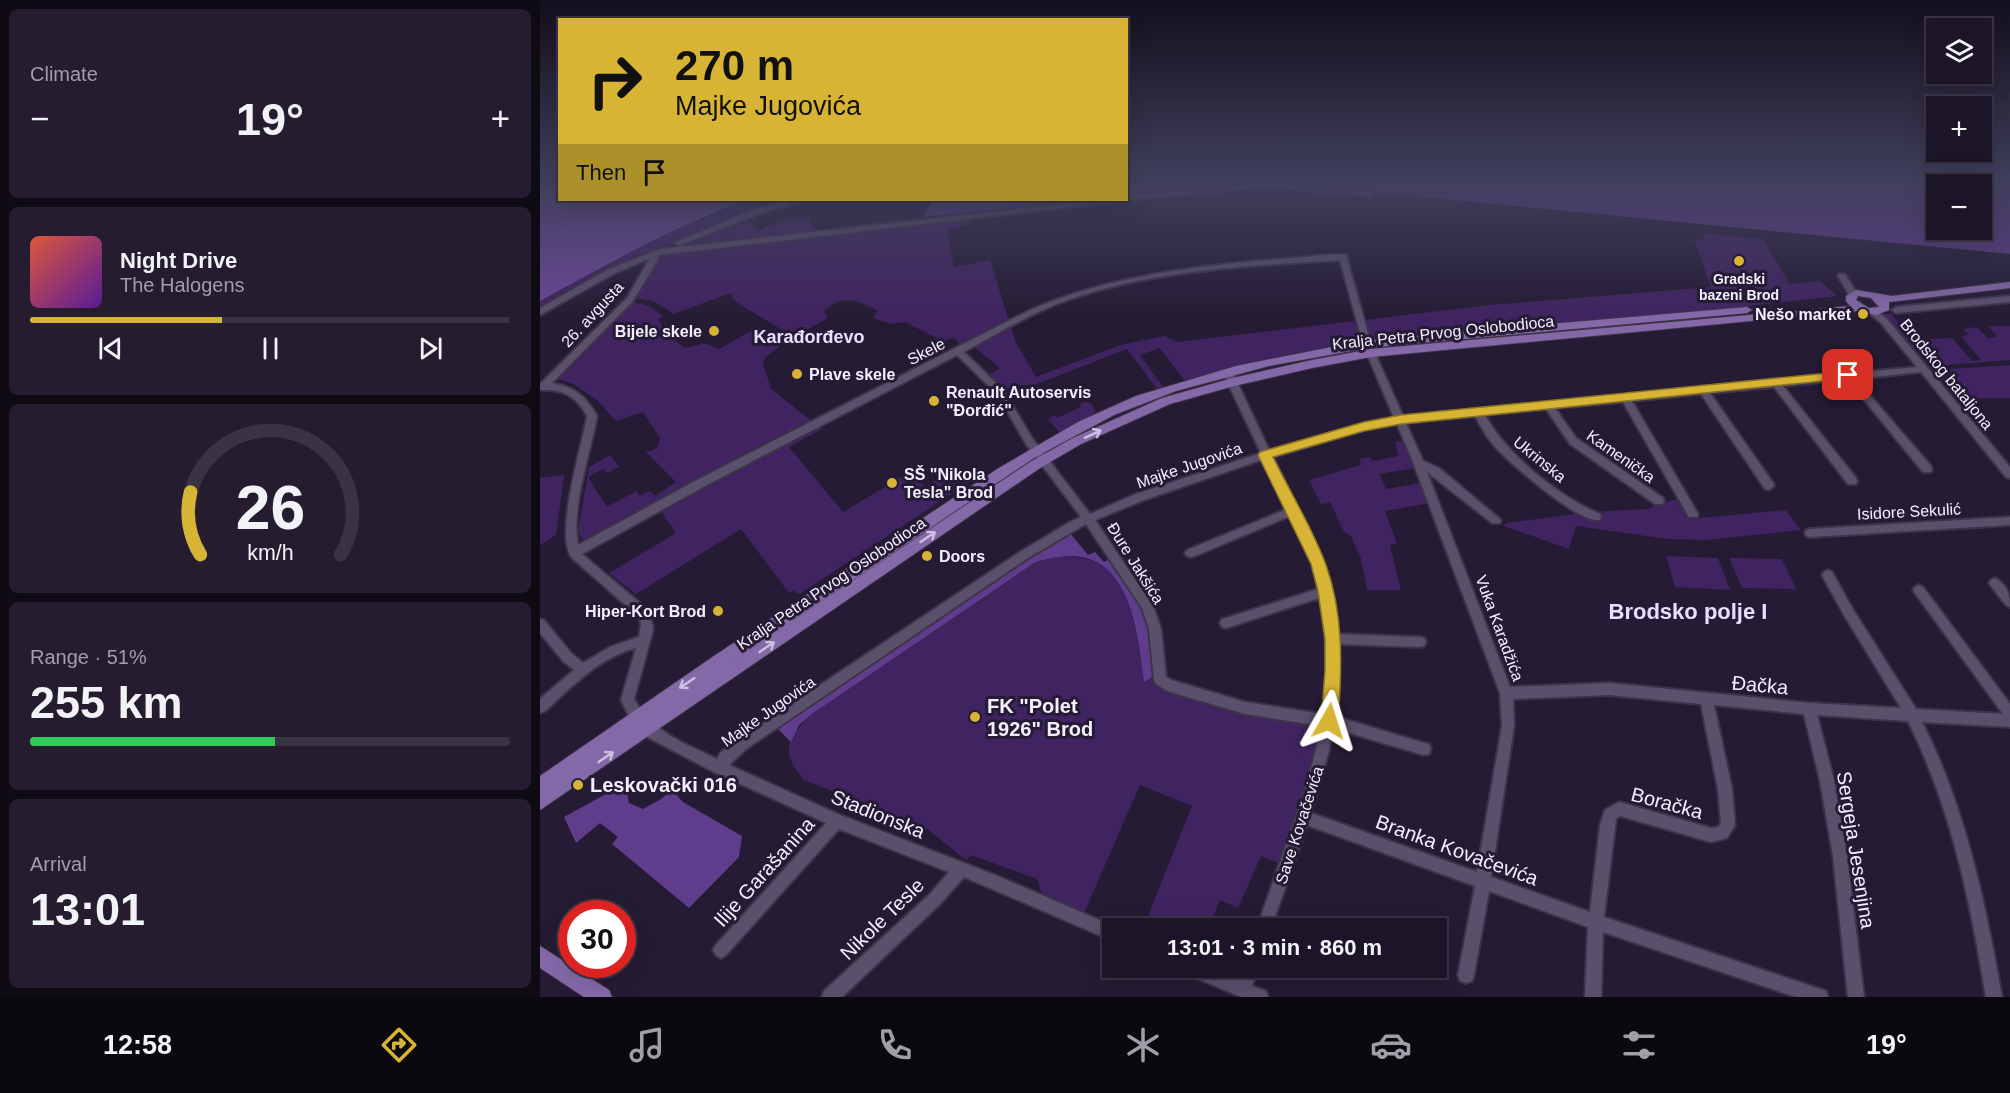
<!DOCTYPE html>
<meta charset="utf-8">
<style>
:root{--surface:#1c1427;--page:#251d2f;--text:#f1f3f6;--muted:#a09ea7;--line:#3a3344;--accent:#d8b434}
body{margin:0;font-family:Arial,sans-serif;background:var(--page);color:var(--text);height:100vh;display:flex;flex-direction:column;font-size:22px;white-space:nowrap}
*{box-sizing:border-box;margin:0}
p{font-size:20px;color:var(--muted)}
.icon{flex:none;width:33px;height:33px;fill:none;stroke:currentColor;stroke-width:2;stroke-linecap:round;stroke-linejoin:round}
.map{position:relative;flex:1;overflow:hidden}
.side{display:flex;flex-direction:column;gap:9px;padding:9px;background:#0f0b15;width:540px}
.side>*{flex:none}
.top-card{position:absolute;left:18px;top:18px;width:570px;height:183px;border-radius:0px;box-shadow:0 6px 24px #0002,0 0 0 2px var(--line);background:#d8b434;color:#111;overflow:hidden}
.tools{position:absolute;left:1386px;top:18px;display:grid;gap:12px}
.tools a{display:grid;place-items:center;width:66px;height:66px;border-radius:0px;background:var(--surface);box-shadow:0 6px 24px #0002,0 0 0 2px var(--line);font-size:30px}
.speed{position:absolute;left:18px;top:900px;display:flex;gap:12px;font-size:30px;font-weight:700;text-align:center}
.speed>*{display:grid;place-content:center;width:78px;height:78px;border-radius:50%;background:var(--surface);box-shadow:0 6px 24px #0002,0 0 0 2px var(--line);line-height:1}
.speed .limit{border:9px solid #d22;background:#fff;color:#111}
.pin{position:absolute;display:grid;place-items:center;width:51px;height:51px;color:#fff;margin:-26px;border-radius:12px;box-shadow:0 3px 9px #0006}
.me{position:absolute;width:66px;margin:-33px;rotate:6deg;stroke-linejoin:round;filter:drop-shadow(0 0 4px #0008)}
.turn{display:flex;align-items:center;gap:21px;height:126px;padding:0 18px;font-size:27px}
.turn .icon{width:78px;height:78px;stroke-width:2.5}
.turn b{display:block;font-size:42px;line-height:51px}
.then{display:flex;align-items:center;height:57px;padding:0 18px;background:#0003;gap:12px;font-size:22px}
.big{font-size:45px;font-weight:700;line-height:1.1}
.side .card{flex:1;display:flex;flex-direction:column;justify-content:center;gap:9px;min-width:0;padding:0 21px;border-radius:9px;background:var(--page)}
.side .dial{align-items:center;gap:0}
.dial svg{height:156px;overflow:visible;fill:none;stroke:var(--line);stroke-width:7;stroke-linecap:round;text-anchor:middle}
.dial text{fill:var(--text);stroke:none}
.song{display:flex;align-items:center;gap:18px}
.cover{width:72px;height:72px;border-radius:9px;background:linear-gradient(135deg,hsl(10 70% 55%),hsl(270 70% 35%))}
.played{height:6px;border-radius:3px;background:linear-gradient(90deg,var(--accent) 40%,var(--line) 40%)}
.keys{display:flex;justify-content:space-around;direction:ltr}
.heat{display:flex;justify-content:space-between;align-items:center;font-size:33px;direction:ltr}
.charge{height:9px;border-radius:4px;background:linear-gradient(90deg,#34c759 51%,var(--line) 0)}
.trip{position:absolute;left:562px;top:918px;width:345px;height:60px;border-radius:0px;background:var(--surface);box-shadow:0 6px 24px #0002,0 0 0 2px var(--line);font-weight:700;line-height:60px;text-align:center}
.tabs{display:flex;height:96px;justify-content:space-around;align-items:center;background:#0b0810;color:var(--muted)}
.tabs .icon{width:42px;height:42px}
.tabs .current{color:var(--accent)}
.tabs b{font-size:27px;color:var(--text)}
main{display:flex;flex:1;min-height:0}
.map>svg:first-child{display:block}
</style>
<main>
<section class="side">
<div class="card"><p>Climate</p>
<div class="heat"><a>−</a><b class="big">19°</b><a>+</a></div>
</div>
<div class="card">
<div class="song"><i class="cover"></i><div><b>Night Drive</b><p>The Halogens</p></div></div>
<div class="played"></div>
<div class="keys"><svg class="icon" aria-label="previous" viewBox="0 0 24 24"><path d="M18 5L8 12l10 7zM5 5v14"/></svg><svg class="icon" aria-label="pause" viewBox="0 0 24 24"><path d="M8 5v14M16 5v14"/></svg><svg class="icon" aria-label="next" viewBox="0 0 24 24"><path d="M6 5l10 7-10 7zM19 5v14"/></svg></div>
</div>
<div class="card dial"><svg viewBox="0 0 100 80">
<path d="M14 69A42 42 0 1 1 86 69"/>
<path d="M14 69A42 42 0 0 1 9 37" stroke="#d8b434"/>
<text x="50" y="56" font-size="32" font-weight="700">26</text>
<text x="50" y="72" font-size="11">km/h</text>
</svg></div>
<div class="card"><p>Range · 51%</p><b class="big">255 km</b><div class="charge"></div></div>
<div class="card"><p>Arrival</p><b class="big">13:01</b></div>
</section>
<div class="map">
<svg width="1470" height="997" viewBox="0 0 1470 997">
<rect width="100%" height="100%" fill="#251b34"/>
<!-- green -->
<path fill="#402461" d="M206,200H224L210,204L217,209L87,262L0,310V301C66,263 134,227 206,200Z
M254,216L256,219L268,216L275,231L135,247L206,217L219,230Z
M429,217V225L410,229L408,234L414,267L450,260L476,343L496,377L581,345L624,336L638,342L950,305L1171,287L1154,239L1165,240L1162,233L1223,239L1250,284L1280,281L1297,296L1172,310L888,335L645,381L620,348L600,355L624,388L618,390L587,349L494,385H481L464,390L449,375L459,369V367L434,347H423L414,338L403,341L365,322L351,324L333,318L338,311C320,301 302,293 284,311L288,318L254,337L196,302L190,293L134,314L113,301L95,298L115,260L132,250Z
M93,302L109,306L123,316L118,319L122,325L121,330L145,348L165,343L179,349L216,328L243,344L226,357L223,363L231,389L282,429L249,447L303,512L370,472L385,487L414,469L429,482L260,594L256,593L254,590L249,593L201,529L96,594L69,573L136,533L116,504L44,544L38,531L49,467L70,455L79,467L67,473L63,469L48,477L67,507L96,491L100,496L110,491L115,496L136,482L106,452L117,448L120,438L103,412L76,421L58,401L34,384L18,379Z
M1344,314H1351L1374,340L1412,338L1432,361L1441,360L1421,336L1429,335L1423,329L1437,327L1448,338L1457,337L1448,326H1470V360L1395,366L1386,363Z
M1470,365V398L1414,399L1393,375L1394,370Z
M546,402L552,404L555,411L552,417L520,433L508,419L515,415L517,418L541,407L540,404Z
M865,441L875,468L839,474L846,489L881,483L891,503L845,511L857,544L850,545L861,590H827L821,559L811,536L804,532L790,502L781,504L769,480L821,465L819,459L830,457L833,461L859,456L855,442Z
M24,475L16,535L0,545V478Z
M1136,499L1149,519L1246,510L1261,530L1166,540L1127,539L1036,526L1029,549L964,526L966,523L1050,512L1107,509Z
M522,555C531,557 542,557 550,560C596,576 600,641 604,682L614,676L615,683L621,688L704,712L784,724L774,764L741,864L721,856L698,908L680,900L668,928H603L652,806L600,785L544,913L503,897L497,879L431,855L426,860L386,828L264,780C240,753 246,737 272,714L494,563Z
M1126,556L1178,558L1190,590L1135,587Z
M1189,558L1242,559L1256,589L1202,588Z"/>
<!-- forest -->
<path fill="#603c8c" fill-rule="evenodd" d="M587,179H1453L1470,182V254L740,183L587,196ZM1396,184H1442V230H1396Z
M394,200H550L382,217Z
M529,532L548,555L555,552L564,562L572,558L599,600L610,623L614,676L604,682C597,615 584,531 494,563L272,714L259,725L251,742L237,728L481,560Z
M86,786L89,803L103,809L121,799L132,790L143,802L202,836L199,857L149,908L72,844L78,837L60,823L36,843L24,817L73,790Z"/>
<!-- water -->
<path fill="#6d499a" d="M19,181L20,200H206C134,227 67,264 0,301V187Z"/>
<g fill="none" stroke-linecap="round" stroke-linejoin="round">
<defs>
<path id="minor" d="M715,184H739L831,192L835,194L831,196L739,188H715L586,200H583H586V196Z
M253,200H264L221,213L141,245H138L134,243L215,209Z
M557,200H576L572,202L119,255L118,259L93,301L12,383C34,387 46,396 57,416C50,456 31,505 38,545L157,480L488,311C567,276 656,266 742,259C762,258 786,253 806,255L831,344L863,416L1158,388L1162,386L1165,387L1235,379L1238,380L1377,367L1341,323L1328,312L1329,310H1335L1347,319L1470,467V478L1466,477L1381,372L1316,379L1391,466L1392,469L1391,472H1383L1307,379L1243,386L1316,478L1317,481L1316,484H1308L1234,387L1170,393L1233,483L1234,486L1229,490L1225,489L1161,394L1092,401L1158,514L1157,517H1149L1083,402L1015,408L1036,438L1123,498L1124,501L1123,504H1115L1030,444L1006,409L945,415C966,454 1019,497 1060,514L1061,517L1060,520C1040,525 970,463 955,447C947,438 941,427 935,416L866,423L883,461L899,468L961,520L960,523H952L887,472L970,687L1069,683L1269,703L1361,708L1304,615L1282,575L1284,572L1288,570L1292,572L1312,608L1376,709L1463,714L1375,593L1373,590L1375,587L1379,585L1383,587L1470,704V727L1382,722C1426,809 1445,902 1462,997H1446C1430,900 1412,810 1368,721L1277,715L1294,781L1307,856L1324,997H1308L1293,856L1280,781L1264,714L1174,705L1192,789L1195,825L1187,838L1171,842L1080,816L1076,819L1064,917L1286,991L1288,997H1256L1063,932L1061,997H1045L1048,927L949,891L934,975L932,981L926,983L920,981L918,975L935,886L767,825L731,928H717L764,793L776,750L780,726L705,714L627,691L616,684L614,680L609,629L602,608L546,524L488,558L206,749L189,765L300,815L455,875L578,928H573V941L424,877L400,904L302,997H282L284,991L390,894L409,872L299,829L186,955L181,958L176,955L173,950L176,945L286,823L174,772L109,738L92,722L81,700L96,648C59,657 32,687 5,711L0,713V699L34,670L23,661L0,633V619L4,620L31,653L43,663L70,647L99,637L101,624L98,616L32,558C14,535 42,446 47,416C36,395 22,389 0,390V384L87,298L110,258L75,273L0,315V308L69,269L121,249ZM800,260L823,344L854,418L824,424L729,450L693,373L691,371H685L683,373L721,453L596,494L550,514L492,438L464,391L424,352C454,335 485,317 517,304C607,270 705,266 800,260ZM417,355L458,395L486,444L541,517L530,522L480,552L196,741L181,752L177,759C144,743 112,732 94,699L113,630C113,623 110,616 107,609L42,554L165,486ZM857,424L871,457L960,693L962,726L937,872L771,813L789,750L792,728L884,755L889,754L891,749L889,744L884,743L794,716L798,661L797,644L880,647L884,646L886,642L884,638L880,637L796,634C795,622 790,600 792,591L789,587L784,564L733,457L824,430ZM724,459L747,509L647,550L645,553L647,556L651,557L655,556L750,516L772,564L778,589L686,618L682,619L680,623L682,627L686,628L779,598C787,635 789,676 782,714L705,702L631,680L626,677L621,629L613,606L555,520L604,500ZM1069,695L1161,704L1178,789L1181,823L1178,827L1171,828L1079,802L1065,810L1060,825L1050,912L951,877L974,726L973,699Z
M1299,274H1305L1317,294L1316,296H1310L1298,276Z
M1470,296V302L1356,313L1352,310L1356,307Z
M1470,517V525L1270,537L1266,536L1265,533L1266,530L1270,529Z
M1455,578C1467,584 1470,595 1470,607L1466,605L1451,586L1449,583L1451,580Z
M645,968H670L698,980L702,968H718L712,986L726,991L728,997H701L647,974Z"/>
<path id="major" d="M1470,282V288L1349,302V310L1336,315L1318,311L831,357L772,368L694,386L630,404L541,444L500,468L0,810V776L174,656L459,468L538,422L596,396L696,366L827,340L1207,307L1212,310L1207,313L827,348L729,366L636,391L574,415L494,458L184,667L490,462L533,438L622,398L693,378L772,360L831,349L1310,306L1306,301V296L1316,290L1352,296ZM1318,296L1331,298L1339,307L1329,308L1316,300Z
M0,946L69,990L72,997H44L0,968Z"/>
</defs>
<!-- minor casing -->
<use href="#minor" stroke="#3d3448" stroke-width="4"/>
<!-- major casing -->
<use href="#major" stroke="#3d3448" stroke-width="2"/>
<!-- minor -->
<use href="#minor" fill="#5b506c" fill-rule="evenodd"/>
<!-- major -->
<use href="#major" fill="#8469a9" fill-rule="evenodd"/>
</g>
<!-- one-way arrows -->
<defs><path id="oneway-shaft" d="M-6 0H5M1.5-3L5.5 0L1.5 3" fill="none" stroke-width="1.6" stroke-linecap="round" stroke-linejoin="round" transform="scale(1.5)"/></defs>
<g stroke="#cdc0e0">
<use href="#oneway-shaft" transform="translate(553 434) rotate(-25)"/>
<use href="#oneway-shaft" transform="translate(388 537) rotate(-34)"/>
<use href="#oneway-shaft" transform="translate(227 647) rotate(-34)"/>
<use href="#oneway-shaft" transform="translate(147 683) rotate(146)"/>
<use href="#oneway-shaft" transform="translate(66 757) rotate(-34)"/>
</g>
<!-- sky -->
<linearGradient id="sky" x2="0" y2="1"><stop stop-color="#140f1d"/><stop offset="0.56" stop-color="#403f5c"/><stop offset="1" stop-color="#403f5c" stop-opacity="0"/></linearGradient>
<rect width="1470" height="319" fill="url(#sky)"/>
<!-- route -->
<path fill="#d8b434" stroke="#8c7522" stroke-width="1.5" d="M1308,371L1314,375L1312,378L861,424L824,431L733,457C750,492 773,529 786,565C804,615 802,669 798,721L795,726L789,729L783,726L781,721L785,671V639L778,591L771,564L718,455L720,452L824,422L861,415Z"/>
<!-- markers -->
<g fill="#d8b434" stroke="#251b34" stroke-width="2">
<circle cx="1199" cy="261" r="6"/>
<circle cx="1323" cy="314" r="6"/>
<circle cx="174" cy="331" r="6"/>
<circle cx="257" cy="374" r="6"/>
<circle cx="394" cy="401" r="6"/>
<circle cx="352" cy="483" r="6"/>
<circle cx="387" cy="556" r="6"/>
<circle cx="178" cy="611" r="6"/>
<circle cx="435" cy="717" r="6"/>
<circle cx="38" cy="785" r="6"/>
</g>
<g text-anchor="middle" stroke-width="6" stroke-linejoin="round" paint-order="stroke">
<!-- far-poi labels -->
<g font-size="14" font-weight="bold" fill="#f4effd" stroke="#251b34">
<text x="1199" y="284">Gradski<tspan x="1199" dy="16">bazeni Brod</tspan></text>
</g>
<!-- street labels -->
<g font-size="16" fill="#f4effd" stroke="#251b34">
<text transform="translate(52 314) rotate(-47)" y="6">26. avgusta</text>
<text transform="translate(903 332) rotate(-6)" y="6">Kralja Petra Prvog Oslobodioca</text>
<text transform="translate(386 351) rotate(-27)" y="6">Skele</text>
<text transform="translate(1407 374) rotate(51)" y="6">Brodskog bataljona</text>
<text transform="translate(1081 456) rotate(35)" y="6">Kamenička</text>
<text transform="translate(1000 459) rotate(39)" y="6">Ukrinska</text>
<text transform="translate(649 465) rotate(-19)" y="6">Majke Jugovića</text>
<text transform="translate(1369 511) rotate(-3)" y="6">Isidore Sekulić</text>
<text transform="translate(596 563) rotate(58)" y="6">Đure Jakšića</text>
<text transform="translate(291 583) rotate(-34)" y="6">Kralja Petra Prvog Oslobodioca</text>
<text transform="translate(960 628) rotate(70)" y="6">Vuka Karadžića</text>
<text transform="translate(228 711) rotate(-35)" y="6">Majke Jugovića</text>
<text transform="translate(759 825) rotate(-72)" y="6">Save Kovačevića</text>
</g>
<!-- poi labels -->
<g font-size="16" font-weight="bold" fill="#f4effd" stroke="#251b34" text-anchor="start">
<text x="1311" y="320" text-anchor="end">Nešo market</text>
<text x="162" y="337" text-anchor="end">Bijele skele</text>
<text x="269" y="380">Plave skele</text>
<text x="406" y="398">Renault Autoservis<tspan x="406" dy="18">"Đorđić"</tspan></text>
<text x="364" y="480">SŠ "Nikola<tspan x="364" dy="18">Tesla" Brod</tspan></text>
<text x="399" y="562">Doors</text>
<text x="166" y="617" text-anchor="end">Hiper-Kort Brod</text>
</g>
<!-- neighbourhood labels -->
<g font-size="18" font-weight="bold" fill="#eadeff" stroke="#251b34">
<text x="269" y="343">Karađorđevo</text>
</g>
<!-- near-street labels -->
<g font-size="20" fill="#f4effd" stroke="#251b34">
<text transform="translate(1220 685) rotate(5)" y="7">Đačka</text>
<text transform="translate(1127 803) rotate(15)" y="7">Boračka</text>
<text transform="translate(338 814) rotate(22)" y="7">Stadionska</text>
<text transform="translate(917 850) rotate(20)" y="7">Branka Kovačevića</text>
<text transform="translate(1316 850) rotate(81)" y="7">Sergeja Jesenjina</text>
<text transform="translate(224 872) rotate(-48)" y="7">Ilije Garašanina</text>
<text transform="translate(342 919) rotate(-44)" y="7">Nikole Tesle</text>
</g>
<!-- near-poi labels -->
<g font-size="20" font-weight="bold" fill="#f4effd" stroke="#251b34" text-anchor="start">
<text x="447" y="713">FK "Polet<tspan x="447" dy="23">1926" Brod</tspan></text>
<text x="50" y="792">Leskovački 016</text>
</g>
<!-- district labels -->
<g font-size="22" font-weight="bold" fill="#eadeff" stroke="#251b34">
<text x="1148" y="619">Brodsko polje I</text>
</g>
</g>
</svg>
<div class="tools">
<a><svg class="icon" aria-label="layers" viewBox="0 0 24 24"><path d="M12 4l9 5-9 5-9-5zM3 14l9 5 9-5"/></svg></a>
<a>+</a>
<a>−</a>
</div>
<div class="speed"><div class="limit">30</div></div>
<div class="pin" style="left:1308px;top:375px;background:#d93025"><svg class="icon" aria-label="arrive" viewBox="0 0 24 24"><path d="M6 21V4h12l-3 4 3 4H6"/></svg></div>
<svg class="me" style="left:789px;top:721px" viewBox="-20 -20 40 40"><path d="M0-17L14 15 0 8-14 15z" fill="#d8b434" stroke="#fff" stroke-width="4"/></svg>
<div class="trip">13:01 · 3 min · 860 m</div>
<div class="top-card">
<div class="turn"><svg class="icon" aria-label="right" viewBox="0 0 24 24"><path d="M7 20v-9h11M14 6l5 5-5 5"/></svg><div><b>270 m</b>Majke Jugovića</div></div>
<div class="then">Then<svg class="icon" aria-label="arrive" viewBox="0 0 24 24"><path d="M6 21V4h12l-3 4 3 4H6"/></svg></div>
</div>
</div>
</main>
<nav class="tabs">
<b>12:58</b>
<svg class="icon current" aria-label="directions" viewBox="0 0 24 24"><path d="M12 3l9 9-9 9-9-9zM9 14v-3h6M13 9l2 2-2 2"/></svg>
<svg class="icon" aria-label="music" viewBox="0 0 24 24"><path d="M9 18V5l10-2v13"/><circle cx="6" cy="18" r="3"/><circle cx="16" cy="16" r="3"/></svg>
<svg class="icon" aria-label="phone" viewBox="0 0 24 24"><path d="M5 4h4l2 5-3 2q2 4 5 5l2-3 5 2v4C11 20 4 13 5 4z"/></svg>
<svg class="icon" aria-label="climate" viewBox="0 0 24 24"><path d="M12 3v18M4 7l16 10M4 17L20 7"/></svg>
<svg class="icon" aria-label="car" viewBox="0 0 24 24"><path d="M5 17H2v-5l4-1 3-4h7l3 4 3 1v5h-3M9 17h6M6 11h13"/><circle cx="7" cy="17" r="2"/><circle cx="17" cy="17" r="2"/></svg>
<svg class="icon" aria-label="filters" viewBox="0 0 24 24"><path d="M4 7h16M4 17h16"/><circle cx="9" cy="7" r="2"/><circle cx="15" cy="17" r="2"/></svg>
<b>19°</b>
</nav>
